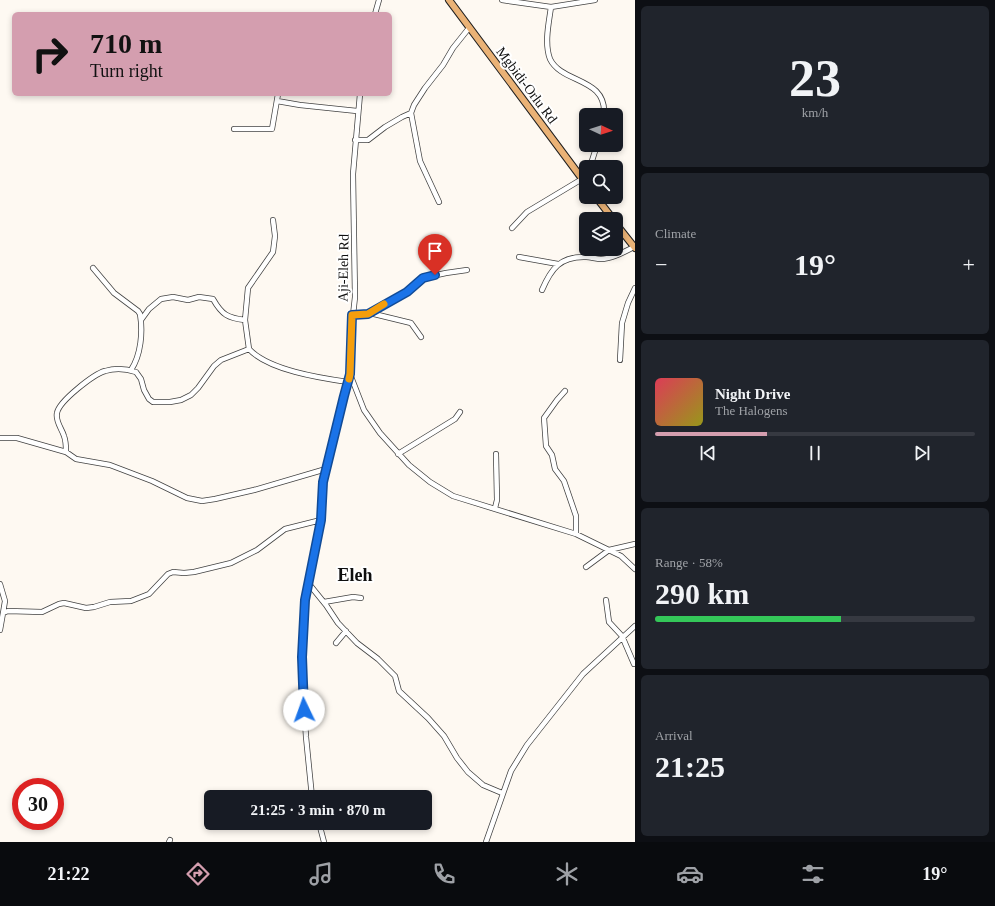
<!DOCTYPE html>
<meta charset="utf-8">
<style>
:root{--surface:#171b24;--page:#20242c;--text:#f1f3f6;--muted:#9ea1a6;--line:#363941;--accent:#d49eaf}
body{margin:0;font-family:Georgia,serif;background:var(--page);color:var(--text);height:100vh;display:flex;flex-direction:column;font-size:15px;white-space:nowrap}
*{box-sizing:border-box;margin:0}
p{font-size:13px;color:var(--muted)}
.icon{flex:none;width:22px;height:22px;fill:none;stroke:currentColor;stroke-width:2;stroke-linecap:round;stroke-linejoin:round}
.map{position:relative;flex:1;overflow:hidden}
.panel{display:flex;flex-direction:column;gap:6px;padding:6px;background:#0d0f14;width:360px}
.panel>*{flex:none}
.hud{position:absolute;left:12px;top:12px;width:380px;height:84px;border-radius:6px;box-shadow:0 2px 6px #0003;background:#d49eaf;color:#111;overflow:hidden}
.needle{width:26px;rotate:94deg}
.controls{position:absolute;left:579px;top:108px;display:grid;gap:8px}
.controls a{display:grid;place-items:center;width:44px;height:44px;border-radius:6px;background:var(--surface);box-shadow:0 2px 6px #0003;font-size:20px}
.speed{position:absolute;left:12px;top:778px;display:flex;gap:8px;font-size:20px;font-weight:700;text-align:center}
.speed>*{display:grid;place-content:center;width:52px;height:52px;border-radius:50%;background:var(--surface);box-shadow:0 2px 6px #0003;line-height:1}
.speed .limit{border:6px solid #d22;background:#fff;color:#111}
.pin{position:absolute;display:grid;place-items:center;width:34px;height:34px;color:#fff;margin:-41px -17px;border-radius:50% 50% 50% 0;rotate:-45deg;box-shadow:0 0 4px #0007}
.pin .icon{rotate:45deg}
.me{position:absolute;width:44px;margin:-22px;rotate:357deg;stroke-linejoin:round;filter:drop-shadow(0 0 3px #0008)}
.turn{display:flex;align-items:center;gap:14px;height:84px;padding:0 12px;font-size:18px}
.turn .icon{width:52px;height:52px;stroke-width:2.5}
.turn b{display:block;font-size:28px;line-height:34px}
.big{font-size:30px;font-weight:800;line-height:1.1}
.panel .widget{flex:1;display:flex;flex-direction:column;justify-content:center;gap:6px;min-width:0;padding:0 14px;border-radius:6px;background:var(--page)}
.panel .dial{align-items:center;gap:0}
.dial b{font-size:52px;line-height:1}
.song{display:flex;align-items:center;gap:12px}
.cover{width:48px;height:48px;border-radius:6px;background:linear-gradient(135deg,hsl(350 70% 55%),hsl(60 70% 35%))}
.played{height:4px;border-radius:2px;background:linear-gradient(90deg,var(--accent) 35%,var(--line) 35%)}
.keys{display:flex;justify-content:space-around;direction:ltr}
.heat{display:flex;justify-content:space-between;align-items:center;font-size:22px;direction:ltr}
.charge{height:6px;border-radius:3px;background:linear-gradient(90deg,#34c759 58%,var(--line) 0)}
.trip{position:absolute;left:204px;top:790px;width:228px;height:40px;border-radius:6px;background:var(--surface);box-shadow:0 2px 6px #0003;font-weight:800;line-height:40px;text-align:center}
.dock{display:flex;height:64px;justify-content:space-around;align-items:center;background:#090b0e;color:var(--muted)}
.dock .icon{width:28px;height:28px}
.dock .current{color:var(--accent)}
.dock b{font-size:18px;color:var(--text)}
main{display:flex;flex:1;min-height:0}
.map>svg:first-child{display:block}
</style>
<main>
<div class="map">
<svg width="635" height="842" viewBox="0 0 635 842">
<rect width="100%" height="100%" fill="#fef9f2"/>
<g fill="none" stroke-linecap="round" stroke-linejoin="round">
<defs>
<path id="minor" d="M502,0L551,7L595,0
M551,7C549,22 544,43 550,59C562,84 607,77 604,115
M375,14L379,0
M277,101L300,105L357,111
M411,113L420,161L439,202
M234,129H272L278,94
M355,140H368L385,127L402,117L411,113L414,105L425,88L443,65L453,48L469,28
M590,167L597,145
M512,228L527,212L582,179L586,175
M519,257L558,264
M93,268L114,293L138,311L140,314C143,332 141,355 131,370
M542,290C551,269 560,256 586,257C591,257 596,259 601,259C612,259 624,252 634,247
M370,313L411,323L421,337
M353,315L368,314L407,292L423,278L446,273L467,270
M141,320L149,309L161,299L173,297L188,300L199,297L213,299C222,315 228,318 245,320L249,349
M245,320L248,288L273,252L275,236L273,220
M620,360L622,323L628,303L635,288
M350,374L364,410L380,433L409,465L430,482L453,496L576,534L621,556L635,569
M565,391L557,400L544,418L546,446L552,455L555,469L564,481L576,516V534
M0,438H17L66,452L76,459L110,465L152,481L187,498L202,501L215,499L254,490L326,469
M66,452C66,447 66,441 64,436C62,429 55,421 57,413C59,401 94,374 105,371C115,368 127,369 136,372L141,379L144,390L149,399L153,402H170L181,400L191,395L198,388L214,366L221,360L249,349C268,370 320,378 348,382
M398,454L455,419L460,412
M495,508L497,500L496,454
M586,567L609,550L635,544
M0,584L5,601L3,613
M309,584L326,605L338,623L357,643L378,659L395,676L399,691L428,718L444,736L457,758L468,772L483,785L502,793
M606,600L609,622L622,636L634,664
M324,602L353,597L361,598
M0,630L3,613L8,611L42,612L59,604L64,603L86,608L94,607L110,602L131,601L149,594L168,574L173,572L184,573L194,572L231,563L257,550L285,529L321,520
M336,643L346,631
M312,797L306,737L301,657L305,600L321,520L323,482L344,396L350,374L353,315L355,297L353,174L360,94
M319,823L324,842
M169,842L170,840
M486,842L511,771L527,745L583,674L635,626"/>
<path id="major" d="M449,0L586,184
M596,197L613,219
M616,224L635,248"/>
</defs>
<!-- minor casing -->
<use href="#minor" stroke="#424242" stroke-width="6"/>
<!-- major casing -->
<use href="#major" stroke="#202020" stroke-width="8"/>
<!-- minor -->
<use href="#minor" stroke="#fff" stroke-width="4.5"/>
<!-- major -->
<use href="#major" stroke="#eab276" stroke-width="6"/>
</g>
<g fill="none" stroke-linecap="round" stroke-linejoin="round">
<defs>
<path id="route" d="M304,710L302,657L305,600L321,520L323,482L344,396L350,374L352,315L368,314L407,292L423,278L435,275"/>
</defs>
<!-- route casing -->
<use href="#route" stroke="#114b97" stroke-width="10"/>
<!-- route -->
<use href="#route" stroke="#1a73e8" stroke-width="7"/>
<!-- slow -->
<path stroke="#f59e0b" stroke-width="7" d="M349,379L350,374L352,315L368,314L384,304"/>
</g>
<g text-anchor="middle" stroke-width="4" stroke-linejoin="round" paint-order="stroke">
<!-- street labels -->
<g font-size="14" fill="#0f0f0f" stroke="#fff">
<text transform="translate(527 85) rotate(53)" y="5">Mgbidi-Orlu Rd</text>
<text transform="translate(343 268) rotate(-89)" y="5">Aji-Eleh Rd</text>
</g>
<!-- district labels -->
<g font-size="18" font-weight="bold" fill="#0f0f0f" stroke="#fff">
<text x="355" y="581">Eleh</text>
</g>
</g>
</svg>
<div class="controls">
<a><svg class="needle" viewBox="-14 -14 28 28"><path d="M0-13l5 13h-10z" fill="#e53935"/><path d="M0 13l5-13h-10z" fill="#9ea1a6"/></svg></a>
<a><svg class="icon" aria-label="search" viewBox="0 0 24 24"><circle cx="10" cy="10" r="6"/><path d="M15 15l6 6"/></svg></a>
<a><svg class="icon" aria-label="layers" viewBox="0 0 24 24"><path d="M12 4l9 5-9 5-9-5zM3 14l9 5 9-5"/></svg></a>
</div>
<div class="speed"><div class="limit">30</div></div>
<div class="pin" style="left:435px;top:275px;background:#d93025"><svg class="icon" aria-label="arrive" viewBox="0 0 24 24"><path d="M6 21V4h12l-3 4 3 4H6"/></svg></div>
<svg class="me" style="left:304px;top:710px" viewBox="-20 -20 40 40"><circle r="19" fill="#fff"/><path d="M0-13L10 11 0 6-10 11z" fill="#1a73e8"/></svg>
<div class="trip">21:25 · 3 min · 870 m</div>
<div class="hud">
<div class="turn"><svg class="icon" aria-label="right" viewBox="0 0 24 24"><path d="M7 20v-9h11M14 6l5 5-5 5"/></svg><div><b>710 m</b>Turn right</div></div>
</div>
</div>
<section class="panel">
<div class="widget dial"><b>23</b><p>km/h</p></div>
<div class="widget"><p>Climate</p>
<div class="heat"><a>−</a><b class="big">19°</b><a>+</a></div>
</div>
<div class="widget">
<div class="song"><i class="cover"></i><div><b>Night Drive</b><p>The Halogens</p></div></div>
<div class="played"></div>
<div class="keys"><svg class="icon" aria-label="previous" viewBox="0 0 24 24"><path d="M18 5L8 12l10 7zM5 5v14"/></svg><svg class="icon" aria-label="pause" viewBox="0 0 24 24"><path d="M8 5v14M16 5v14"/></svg><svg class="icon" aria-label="next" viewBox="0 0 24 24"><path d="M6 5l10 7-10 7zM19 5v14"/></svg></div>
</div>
<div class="widget"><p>Range · 58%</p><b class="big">290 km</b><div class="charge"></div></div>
<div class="widget"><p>Arrival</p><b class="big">21:25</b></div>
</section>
</main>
<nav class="dock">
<b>21:22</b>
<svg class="icon current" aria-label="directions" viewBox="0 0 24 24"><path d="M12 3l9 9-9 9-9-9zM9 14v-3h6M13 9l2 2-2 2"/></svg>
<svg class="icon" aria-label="music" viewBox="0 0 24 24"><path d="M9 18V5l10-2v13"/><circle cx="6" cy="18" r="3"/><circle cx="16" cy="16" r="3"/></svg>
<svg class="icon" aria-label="phone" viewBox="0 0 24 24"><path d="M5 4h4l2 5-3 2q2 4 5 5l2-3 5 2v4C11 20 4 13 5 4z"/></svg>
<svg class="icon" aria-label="climate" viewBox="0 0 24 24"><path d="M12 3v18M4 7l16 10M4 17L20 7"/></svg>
<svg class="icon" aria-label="car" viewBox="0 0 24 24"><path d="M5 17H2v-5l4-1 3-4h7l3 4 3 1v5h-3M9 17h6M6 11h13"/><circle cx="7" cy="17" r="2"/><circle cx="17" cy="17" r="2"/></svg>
<svg class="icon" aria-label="filters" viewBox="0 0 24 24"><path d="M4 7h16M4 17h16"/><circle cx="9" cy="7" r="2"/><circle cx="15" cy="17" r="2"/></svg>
<b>19°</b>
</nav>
